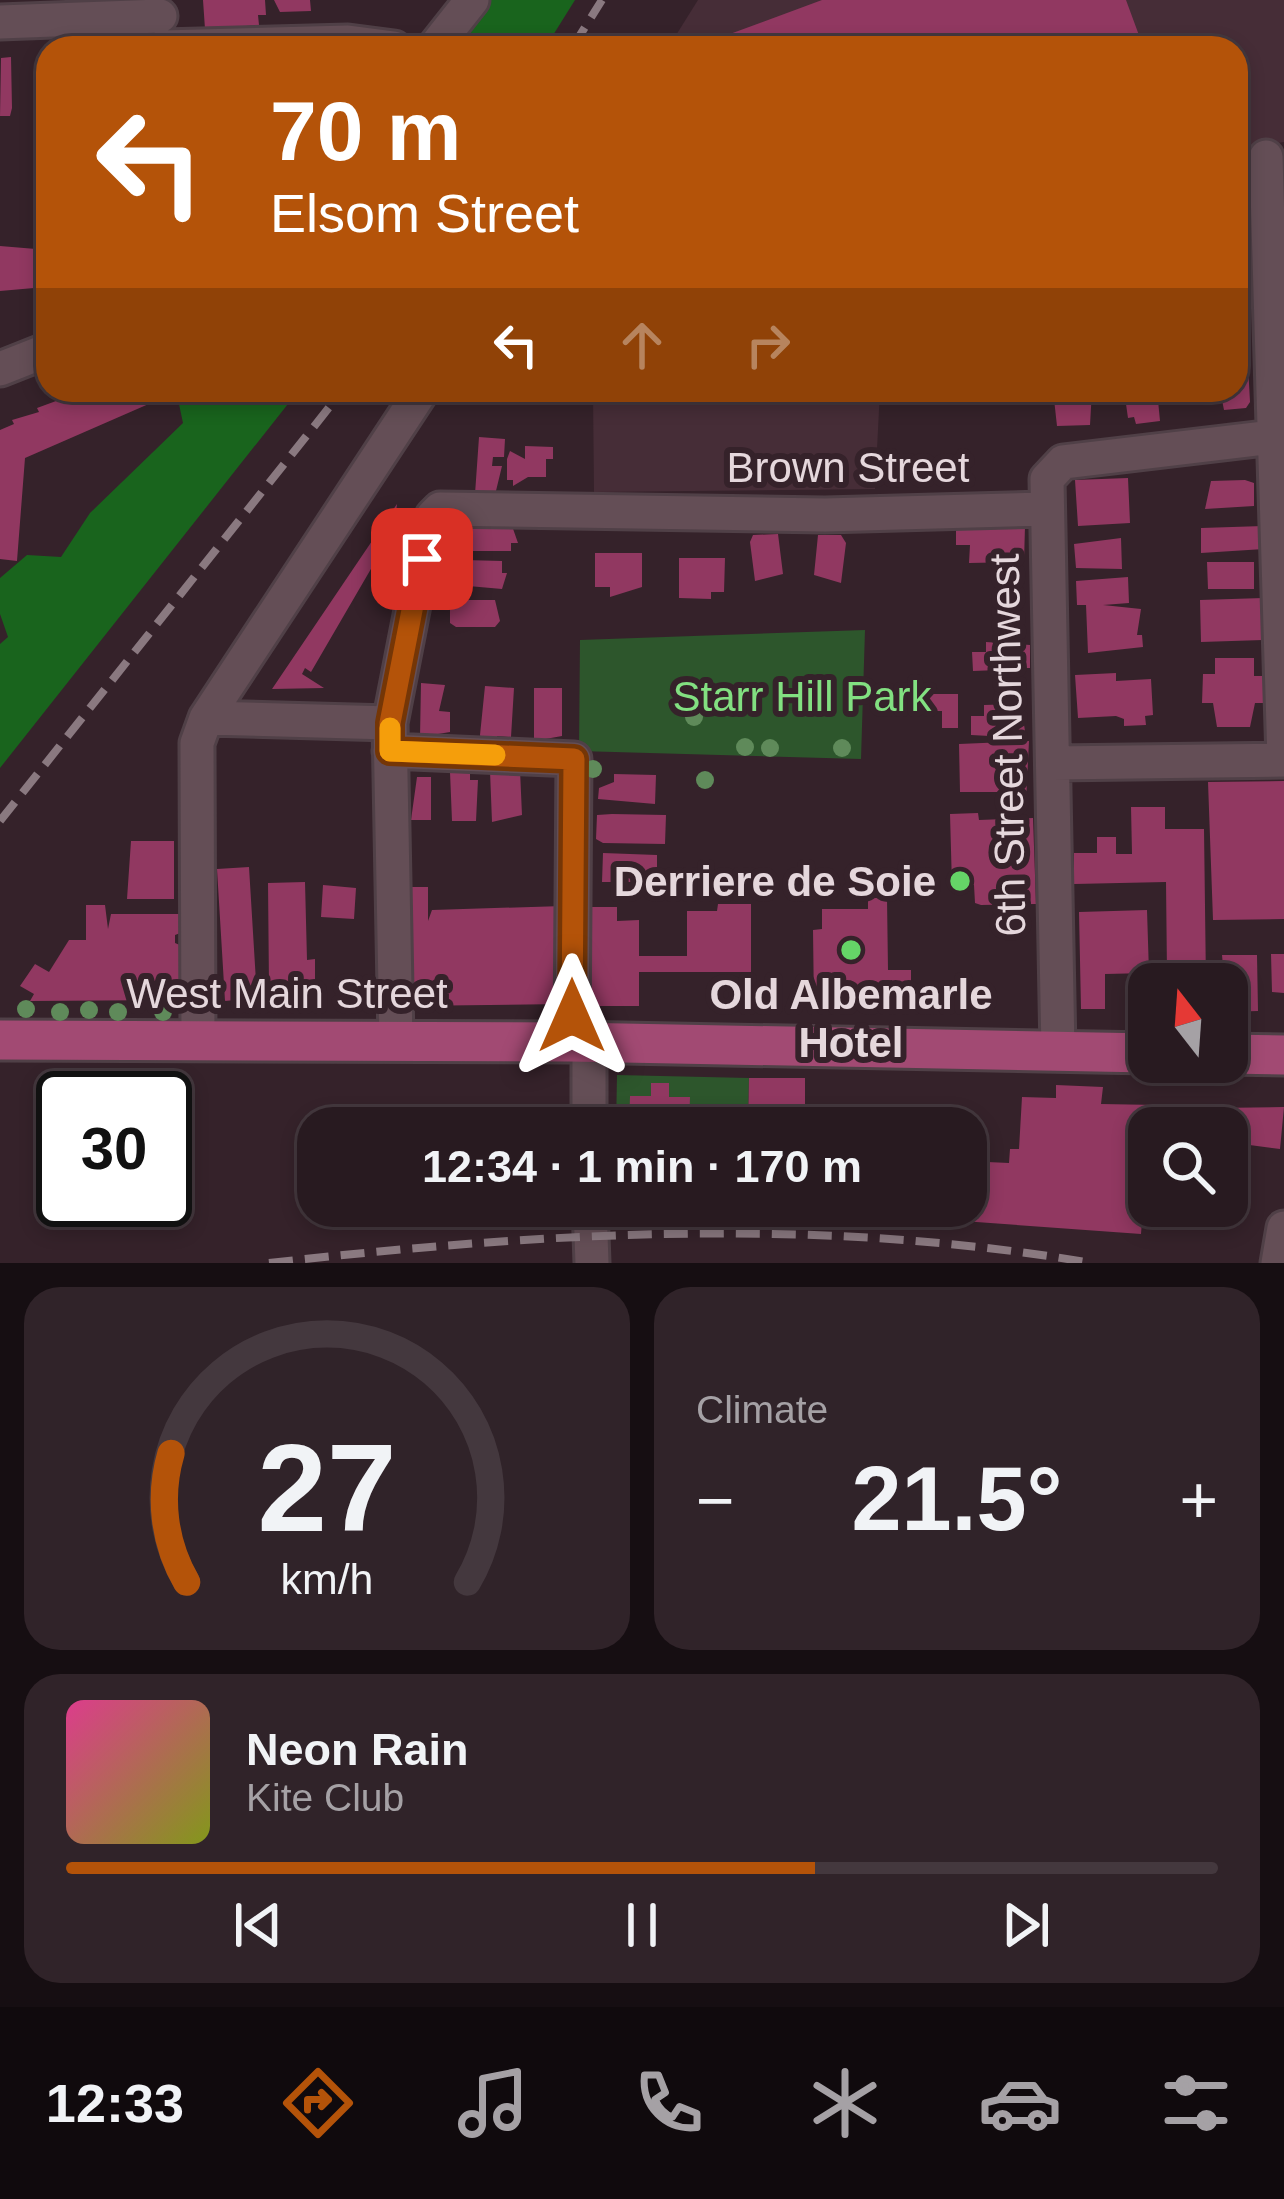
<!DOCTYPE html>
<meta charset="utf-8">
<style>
:root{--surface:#281a20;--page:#302329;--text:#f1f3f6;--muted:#a5a1a5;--line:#44383e;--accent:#b45309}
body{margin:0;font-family:Helvetica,sans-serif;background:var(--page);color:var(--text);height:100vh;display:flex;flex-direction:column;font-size:45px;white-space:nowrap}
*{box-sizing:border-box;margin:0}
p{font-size:39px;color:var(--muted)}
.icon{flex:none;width:66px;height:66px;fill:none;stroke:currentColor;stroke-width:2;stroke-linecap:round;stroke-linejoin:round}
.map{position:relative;height:1263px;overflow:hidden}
.details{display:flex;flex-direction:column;gap:24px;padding:24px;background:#160e12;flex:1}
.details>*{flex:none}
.guide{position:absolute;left:36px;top:36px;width:1212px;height:366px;border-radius:36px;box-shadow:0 6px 18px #0003,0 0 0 3px var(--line);background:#b45309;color:#fff;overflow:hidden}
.needle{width:78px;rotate:343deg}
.buttons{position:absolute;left:1128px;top:963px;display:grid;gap:24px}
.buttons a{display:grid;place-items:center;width:120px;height:120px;border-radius:24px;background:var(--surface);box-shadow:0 6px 18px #0003,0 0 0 3px var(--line);font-size:60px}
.speed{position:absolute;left:36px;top:1071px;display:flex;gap:24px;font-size:60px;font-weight:700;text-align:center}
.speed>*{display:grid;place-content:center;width:156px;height:156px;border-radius:50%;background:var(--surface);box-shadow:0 6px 18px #0003,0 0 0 3px var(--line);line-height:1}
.speed .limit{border:6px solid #111;border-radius:18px;background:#fff;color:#111}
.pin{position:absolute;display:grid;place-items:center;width:102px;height:102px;color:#fff;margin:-51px;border-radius:24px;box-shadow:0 6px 18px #0006}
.me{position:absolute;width:132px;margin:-66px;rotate:0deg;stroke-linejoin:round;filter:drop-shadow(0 0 9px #0008)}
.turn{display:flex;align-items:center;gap:42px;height:252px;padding:0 36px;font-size:54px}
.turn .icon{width:156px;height:156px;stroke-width:2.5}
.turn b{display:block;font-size:84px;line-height:102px}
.lanes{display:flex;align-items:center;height:114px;padding:0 36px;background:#0003;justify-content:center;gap:60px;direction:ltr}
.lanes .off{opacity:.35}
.big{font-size:90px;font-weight:600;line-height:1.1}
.details .widget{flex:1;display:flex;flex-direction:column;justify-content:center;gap:18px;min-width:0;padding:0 42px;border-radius:36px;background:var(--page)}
.details .dial{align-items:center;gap:0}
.dial svg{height:312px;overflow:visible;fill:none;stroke:var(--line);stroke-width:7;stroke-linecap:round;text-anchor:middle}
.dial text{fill:var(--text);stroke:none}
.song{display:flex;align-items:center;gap:36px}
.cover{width:144px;height:144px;border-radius:18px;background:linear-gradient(135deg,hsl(330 70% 55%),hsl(70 70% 35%))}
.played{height:12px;border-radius:6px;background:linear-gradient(90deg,var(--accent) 65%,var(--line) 65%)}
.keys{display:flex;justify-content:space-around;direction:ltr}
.heat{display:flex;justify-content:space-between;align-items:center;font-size:66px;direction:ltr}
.details .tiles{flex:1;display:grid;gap:24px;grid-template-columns:1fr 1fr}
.widget:last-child{grid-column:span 2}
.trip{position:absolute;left:297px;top:1107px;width:690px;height:120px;border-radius:36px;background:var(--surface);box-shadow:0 6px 18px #0003,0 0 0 3px var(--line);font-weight:600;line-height:120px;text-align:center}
.tabs{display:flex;height:192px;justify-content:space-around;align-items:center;background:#100a0d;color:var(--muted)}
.tabs .icon{width:84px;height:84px}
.tabs .current{color:var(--accent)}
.tabs b{font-size:54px;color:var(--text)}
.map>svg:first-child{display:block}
</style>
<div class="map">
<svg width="1284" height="1263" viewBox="0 0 1284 1263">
<rect width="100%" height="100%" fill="#35222a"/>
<!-- built -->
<path fill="#462d37" d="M698,0H1284V142L1236,149V48H668Z
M587,390H880L875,489L594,492L593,393Z"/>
<!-- green -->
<path fill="#2d562c" d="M865,630L861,759L579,751L580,640Z
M617,1075L749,1078L748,1128H616Z"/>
<!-- forest -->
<path fill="#19641d" d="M487,0H575L545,48H447Z
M176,390H299L0,768V644L8,637L0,614V578L27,555L61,557L90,513L183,423Z"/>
<!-- building -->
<path fill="#913861" d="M203,0H265L266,15H258L259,25L205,29Z
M274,0H310L311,11L280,12Z
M822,0H1126L1140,38L1112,48H723L719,38Z
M11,57L12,108L10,116H0L1,58Z
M0,246L48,250V300L33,299L34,288L0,291Z
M1236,295H1242L1243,307L1248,306L1245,338H1236Z
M1248,365L1250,402L1246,408L1224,410L1220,390H1236V366Z
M86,390H165L167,396L25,458L17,561L0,559V430L14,424L12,420L39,412L37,408Z
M1053,390H1092L1090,425L1057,426Z
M1124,390H1157L1160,421L1136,424L1134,417L1128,418Z
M479,437L505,439L504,457H493L492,466H502L495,495L475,494Z
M525,446L553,447V459H546V477H528L513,486V480H507V459L510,451L525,459Z
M1128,478L1130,523L1078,526L1075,480Z
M1245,480L1254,483V506L1205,509L1211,481Z
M397,504L389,572L375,562L311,672L305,668L302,674L324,688L272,689Z
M473,523H511L518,543H511V551H473L466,547V527Z
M956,523L1025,526L1024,562L969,563L970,545H956Z
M1263,526L1264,549L1201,553V528Z
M778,534L783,574L755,581L750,542L753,535Z
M818,535H841L846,543L841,583L814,575Z
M1121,538L1122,569L1076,568L1074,544Z
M595,553H642V587L610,597V587H595Z
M679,558H725L724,592H711V599L679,598Z
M464,560L502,561V573H507L502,589L457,585V564Z
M1207,562H1254V589H1208Z
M1128,577L1129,603L1103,605L1141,609L1137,635H1142L1143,647L1088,653L1086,605H1077L1076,581Z
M1263,598V640L1201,642L1200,600Z
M456,600H495L500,621L495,627H456L450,623V602Z
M986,642L1030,645V668H1019V684H999V670L973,671L972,652H986Z
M1215,658H1254V676H1265V703H1255L1250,727H1217L1213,703H1202L1203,674H1215Z
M1116,673V681L1151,679L1153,715L1145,716L1146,725L1124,726V719L1116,716L1078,718L1075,675Z
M421,683L445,685L439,711L450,712V732L420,737Z
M485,686L514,688L511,737L497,736L496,743L482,742L480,735Z
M534,688H562V736L534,741Z
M921,694H958V728H942V711H921Z
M1021,704L1026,738L971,735V716H984V705Z
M1029,741L1026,802L1011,803V792H960L959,744Z
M520,770L522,815L492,822L490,771Z
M450,772H470V780H478L476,821H452Z
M614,774L656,775L655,804L598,799L599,788L614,782Z
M417,777H431V820H411Z
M1284,781V919L1213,920L1208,782Z
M1131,807H1165V829H1204L1206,984H1176L1167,974L1166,882L1074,884V853H1097V837H1116V854H1132Z
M978,813L979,820L1033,818L1036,904L981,905L975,903L974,885L952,886L950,814Z
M612,814L666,815L665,844L603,843L596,839L597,815Z
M131,841H174V899H127Z
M603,853L657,855V882H602Z
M249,867L257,998L225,1001L217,869Z
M305,882L307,960L315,959V987L269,988L268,883Z
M323,885L356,888L354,919L321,917Z
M404,887H428V921L432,910L563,906L564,1004L405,1006Z
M868,898H887L888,970H911V1005L814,1007L813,930L822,929V909H868Z
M718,904H751V972H639V1006H591V907H617V921L639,920V956H687V911H717Z
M86,905H105L108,929L111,914H180L183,932L175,935V943L182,946L183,990L174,1000L30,1001L34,994L20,986L35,964L49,972L69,940H86Z
M1147,910L1149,973L1105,974V1009H1081L1079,912Z
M1271,954H1284V993L1272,992Z
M1222,955H1257L1258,1011L1227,1012Z
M749,1078H805V1128H748Z
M651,1083H669V1097H690L689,1128H629L630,1096H651Z
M1056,1085L1103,1087L1101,1104L1213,1106L1209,1128H1149L1141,1234L879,1215V1206H966V1161L1009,1163L1010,1149H1019L1022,1097L1056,1098Z
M1284,1107L1280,1149L1227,1142V1128H1216L1217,1108Z"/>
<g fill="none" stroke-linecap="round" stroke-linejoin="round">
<defs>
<path id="minor" d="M0,22L160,16
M163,47L348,42L394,48
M434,48L472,0
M1266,157L1284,760
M0,369L48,350
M206,718L390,723
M390,751L574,759L572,1042
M1053,763L1284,760
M198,1041L197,743L206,718L422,390
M396,1042L390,723L422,559L433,516L440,509L825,515L1046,509
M1058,1051L1047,479L1063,462L1273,437
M589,1128V1043
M590,1206L592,1263
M1278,1263L1284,1228"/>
<path id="major" d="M0,1040L572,1042L1149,1053
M1227,1054L1284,1055"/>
</defs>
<!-- minor casing -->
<use href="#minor" stroke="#504047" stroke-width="39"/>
<!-- major casing -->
<use href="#major" stroke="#504047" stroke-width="45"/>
<!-- minor -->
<use href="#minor" stroke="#644e56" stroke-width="33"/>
<!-- major -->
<use href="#major" stroke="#a24a73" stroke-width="39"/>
<!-- rail -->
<path stroke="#8a7980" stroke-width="8" stroke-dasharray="24 12" stroke-linecap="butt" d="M572,48L602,0
M0,821L343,390
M269,1263C545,1232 818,1216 1092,1263"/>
</g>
<!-- trees -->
<g fill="#5f8a5a">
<circle cx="694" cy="717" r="9"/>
<circle cx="745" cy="747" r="9"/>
<circle cx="770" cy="748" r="9"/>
<circle cx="842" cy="748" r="9"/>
<circle cx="593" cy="769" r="9"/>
<circle cx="705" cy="780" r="9"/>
<circle cx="26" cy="1009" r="9"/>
<circle cx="89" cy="1010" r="9"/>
<circle cx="60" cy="1012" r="9"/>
<circle cx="118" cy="1012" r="9"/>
<circle cx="163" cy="1012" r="9"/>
<circle cx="51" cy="1098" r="9"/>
</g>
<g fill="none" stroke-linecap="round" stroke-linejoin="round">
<defs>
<path id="route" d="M422,559L390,723V751L574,759L572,1016"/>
</defs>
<!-- route casing -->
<use href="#route" stroke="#753606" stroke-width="30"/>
<!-- route -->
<use href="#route" stroke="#b45309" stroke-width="21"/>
<!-- slow -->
<path stroke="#f59e0b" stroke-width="21" d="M390,728V751L495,755"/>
</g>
<!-- markers -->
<g fill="#65d467" stroke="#35222a" stroke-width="4.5">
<circle cx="960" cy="881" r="12"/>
<circle cx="851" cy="950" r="12"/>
</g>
<g text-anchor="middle" stroke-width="12" stroke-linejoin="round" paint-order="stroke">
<!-- street labels -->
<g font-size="42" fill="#e5d7dc" stroke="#35222a">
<text x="848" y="482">Brown Street</text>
<text transform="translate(1007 745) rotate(-91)" y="15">6th Street Northwest</text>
<text x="287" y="1008">West Main Street</text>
</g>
<!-- park labels -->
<g font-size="42" fill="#82e081" stroke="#35222a">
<text x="802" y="711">Starr Hill Park</text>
</g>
<!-- poi labels -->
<g font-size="42" font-weight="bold" fill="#e5d7dc" stroke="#35222a" text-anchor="end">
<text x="936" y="896">Derriere de Soie</text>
<text x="851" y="1009" text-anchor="middle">Old Albemarle<tspan x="851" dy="48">Hotel</tspan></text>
</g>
</g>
</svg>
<div class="buttons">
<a><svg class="needle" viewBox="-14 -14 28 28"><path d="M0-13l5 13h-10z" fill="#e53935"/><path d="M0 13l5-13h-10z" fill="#a5a1a5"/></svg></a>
<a><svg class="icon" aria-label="search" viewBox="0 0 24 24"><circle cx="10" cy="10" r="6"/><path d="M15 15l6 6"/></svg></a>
</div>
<div class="speed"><div class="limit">30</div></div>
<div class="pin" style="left:422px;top:559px;background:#d93025"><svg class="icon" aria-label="arrive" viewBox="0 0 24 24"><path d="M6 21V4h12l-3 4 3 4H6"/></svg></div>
<svg class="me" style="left:572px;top:1016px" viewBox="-20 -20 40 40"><path d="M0-17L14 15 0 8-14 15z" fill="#b45309" stroke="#fff" stroke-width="4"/></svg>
<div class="trip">12:34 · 1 min · 170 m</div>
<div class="guide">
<div class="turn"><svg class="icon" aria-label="left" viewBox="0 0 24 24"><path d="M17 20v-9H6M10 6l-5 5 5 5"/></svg><div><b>70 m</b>Elsom Street</div></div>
<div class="lanes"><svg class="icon" aria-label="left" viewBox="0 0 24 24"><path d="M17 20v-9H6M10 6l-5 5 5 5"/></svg><svg class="icon off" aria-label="ahead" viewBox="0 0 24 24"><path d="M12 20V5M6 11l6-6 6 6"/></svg><svg class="icon off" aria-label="right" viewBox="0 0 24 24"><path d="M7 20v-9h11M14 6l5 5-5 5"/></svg></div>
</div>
</div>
<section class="details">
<div class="tiles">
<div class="widget dial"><svg viewBox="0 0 100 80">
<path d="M14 69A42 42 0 1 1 86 69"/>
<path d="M14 69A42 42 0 0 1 10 36" stroke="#b45309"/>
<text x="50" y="56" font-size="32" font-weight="700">27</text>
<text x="50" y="72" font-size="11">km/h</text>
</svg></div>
<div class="widget"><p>Climate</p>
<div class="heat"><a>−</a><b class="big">21.5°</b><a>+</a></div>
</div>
<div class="widget">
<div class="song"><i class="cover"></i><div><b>Neon Rain</b><p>Kite Club</p></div></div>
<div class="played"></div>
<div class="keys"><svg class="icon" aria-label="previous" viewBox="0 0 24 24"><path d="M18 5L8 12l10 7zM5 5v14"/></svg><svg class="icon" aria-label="pause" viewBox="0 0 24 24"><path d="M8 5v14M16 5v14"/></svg><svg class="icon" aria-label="next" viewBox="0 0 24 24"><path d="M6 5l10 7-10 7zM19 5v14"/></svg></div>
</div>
</div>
</section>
<nav class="tabs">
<b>12:33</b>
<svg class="icon current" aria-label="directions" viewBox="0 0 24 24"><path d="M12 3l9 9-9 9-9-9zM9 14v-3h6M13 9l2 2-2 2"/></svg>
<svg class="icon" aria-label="music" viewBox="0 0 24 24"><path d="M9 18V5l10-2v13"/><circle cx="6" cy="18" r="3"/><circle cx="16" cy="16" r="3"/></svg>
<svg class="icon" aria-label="phone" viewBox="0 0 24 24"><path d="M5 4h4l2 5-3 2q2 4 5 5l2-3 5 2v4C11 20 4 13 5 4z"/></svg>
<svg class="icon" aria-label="climate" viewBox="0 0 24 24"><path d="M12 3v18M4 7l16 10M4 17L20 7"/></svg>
<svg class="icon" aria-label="car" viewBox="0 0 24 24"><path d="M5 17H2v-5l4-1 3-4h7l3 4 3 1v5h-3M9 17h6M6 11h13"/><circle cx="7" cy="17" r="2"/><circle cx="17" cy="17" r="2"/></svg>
<svg class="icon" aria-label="filters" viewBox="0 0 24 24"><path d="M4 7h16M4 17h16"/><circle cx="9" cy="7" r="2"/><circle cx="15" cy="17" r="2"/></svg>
</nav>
